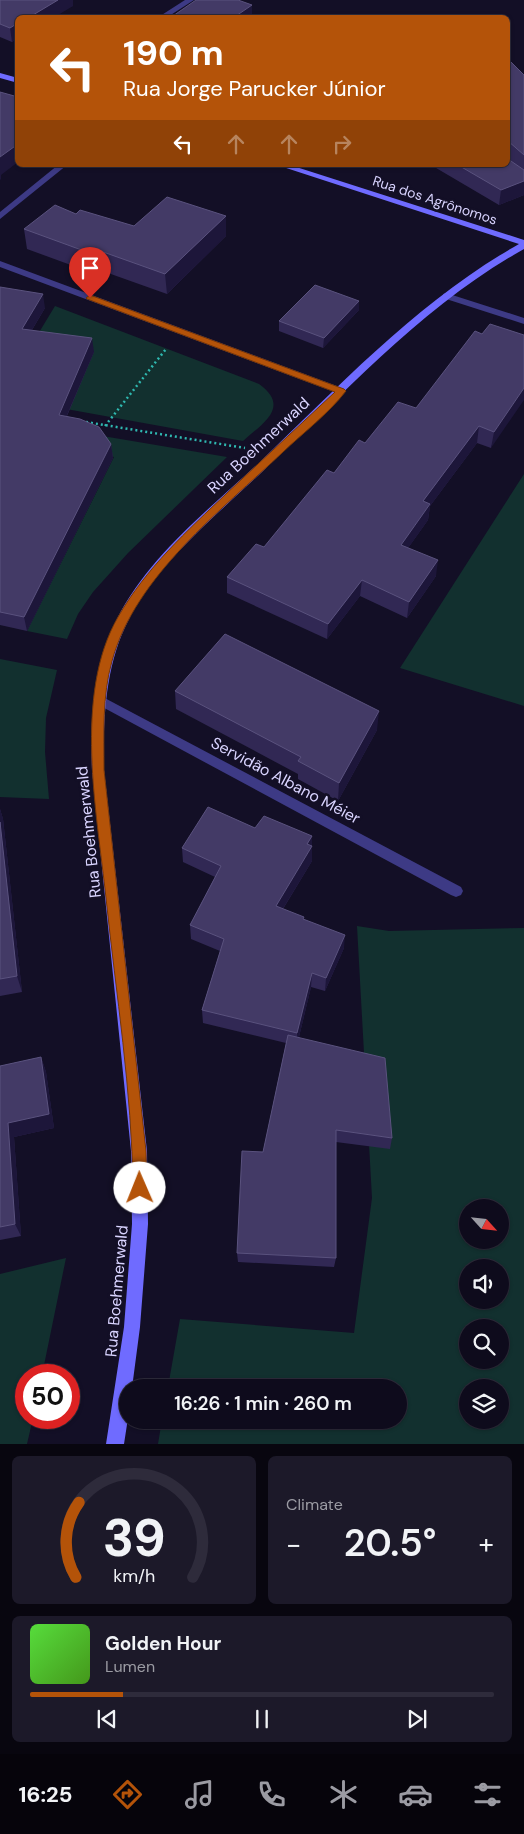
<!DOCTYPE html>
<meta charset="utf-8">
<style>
:root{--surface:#0e0b1c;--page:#1c1929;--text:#f1f3f6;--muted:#9b9ba3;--line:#2e2b3b;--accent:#b45309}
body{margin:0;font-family:"DM Sans",sans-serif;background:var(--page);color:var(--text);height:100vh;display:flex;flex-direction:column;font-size:19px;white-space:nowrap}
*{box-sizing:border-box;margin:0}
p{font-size:16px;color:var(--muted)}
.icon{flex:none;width:28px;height:28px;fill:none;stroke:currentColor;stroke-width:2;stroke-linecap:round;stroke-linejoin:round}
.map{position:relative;height:1444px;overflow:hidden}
.details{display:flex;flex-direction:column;gap:12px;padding:12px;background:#08060f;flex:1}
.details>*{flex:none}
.banner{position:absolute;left:15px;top:15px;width:495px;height:152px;border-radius:8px;box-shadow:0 1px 4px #0004,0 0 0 1px var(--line);background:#b45309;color:#fff;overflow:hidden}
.needle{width:32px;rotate:117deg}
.fabs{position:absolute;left:459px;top:1199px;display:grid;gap:10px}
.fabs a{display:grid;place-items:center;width:50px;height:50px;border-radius:50%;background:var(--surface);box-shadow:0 1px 4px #0004,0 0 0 1px var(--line);font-size:25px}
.speed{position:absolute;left:15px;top:1364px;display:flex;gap:10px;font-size:25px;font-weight:700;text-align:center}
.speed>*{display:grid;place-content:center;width:65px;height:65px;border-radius:50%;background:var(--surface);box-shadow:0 1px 4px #0004,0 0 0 1px var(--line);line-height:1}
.speed .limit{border:8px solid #d22;background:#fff;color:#111}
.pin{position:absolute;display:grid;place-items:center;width:42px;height:42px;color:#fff;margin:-51px -21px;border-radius:50% 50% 50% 0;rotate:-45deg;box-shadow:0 0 5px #0007}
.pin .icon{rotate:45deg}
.me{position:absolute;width:55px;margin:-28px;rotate:359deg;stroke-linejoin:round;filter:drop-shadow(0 0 4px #0008)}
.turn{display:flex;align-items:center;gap:18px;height:105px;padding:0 25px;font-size:22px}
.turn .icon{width:65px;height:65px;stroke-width:2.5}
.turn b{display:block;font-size:35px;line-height:42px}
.lanes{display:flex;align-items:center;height:48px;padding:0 25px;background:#0003;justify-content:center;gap:25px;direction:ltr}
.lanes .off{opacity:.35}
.big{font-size:38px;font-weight:600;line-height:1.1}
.details .card{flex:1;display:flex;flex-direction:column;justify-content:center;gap:8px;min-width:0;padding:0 18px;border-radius:8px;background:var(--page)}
.details .dial{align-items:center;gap:0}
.dial svg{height:130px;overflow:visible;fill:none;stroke:var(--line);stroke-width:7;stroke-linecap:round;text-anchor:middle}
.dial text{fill:var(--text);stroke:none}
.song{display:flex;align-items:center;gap:15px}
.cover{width:60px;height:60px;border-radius:8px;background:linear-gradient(135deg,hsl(110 70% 55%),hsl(100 70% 35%))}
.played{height:5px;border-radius:2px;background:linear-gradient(90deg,var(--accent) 20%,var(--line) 20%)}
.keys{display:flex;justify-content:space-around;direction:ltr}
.heat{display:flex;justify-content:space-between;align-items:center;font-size:28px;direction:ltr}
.details .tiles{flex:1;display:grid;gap:12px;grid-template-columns:1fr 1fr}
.card:last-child{grid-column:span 2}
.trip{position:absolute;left:119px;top:1379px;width:288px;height:50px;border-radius:25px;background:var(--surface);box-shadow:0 1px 4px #0004,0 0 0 1px var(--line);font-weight:600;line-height:50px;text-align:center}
.tabs{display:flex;height:80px;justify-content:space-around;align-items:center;background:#06040b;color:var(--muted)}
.tabs .icon{width:35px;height:35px}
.tabs .current{color:var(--accent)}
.tabs b{font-size:22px;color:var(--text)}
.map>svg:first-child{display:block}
</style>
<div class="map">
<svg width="524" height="1444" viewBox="0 0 524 1444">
<rect width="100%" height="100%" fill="#130f26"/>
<!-- green -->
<path fill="#12302f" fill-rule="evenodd" d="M55,306L259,384C291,407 263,423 243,441L0,397Z
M61,429L227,457L128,553L93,592L78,614L67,639L27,631L114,457L52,446Z
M524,474V706L400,668Z
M0,659L57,670L46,718L45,752L49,799L0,797Z
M357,926L389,931L524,928V1444H158L162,1420H398V1388L168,1387L180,1319L354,1333L372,1198ZM468,1208H500V1240H468ZM468,1268H500V1300H468ZM468,1328H500V1360H468ZM468,1388H500V1420H468Z
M66,1258L42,1375H26V1418H33L27,1444H0V1274Z"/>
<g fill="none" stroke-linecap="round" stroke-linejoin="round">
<!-- path -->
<path stroke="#2fb8b0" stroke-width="2.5" stroke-dasharray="2 3" stroke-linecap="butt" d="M86,422L245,448
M105,426L166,349"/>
<!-- street -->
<path fill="#3d3a85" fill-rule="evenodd" d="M185,0H194L166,18H157Z
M58,165H67L0,219V212Z
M0,261L345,389L346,391L341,394L337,393L0,267Z
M446,293L524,318V324L443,298V294Z
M99,695L461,887L463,891L461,895L456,897L451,895L95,703L93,700L95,697Z"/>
<!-- secondary -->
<path fill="#6f6bff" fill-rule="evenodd" d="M0,73L18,78V83L0,78Z
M277,165H290L524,240V249C424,305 345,392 263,471C219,513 156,564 129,619C105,665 103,719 104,770L147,1151L148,1224L140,1327L132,1388H128V1418L124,1444H106L124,1327L132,1224L131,1151L92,770C90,719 93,665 117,619C149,555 211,508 262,460C342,383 421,299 519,244Z"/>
</g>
<!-- wall -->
<path fill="#312854" d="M0,0H73V6L18,18V38L12,42L0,37Z
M508,63L524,75V195L499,205L431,165H508Z
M76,214L134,226L226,216V236L167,294L94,268L90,272L27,249L24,229Z
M0,287L45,308L32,330L94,352L67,416L111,444L113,458L27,631L0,625Z
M359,310L323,348L279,331V321Z
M482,334L524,335L491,448L477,443L430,506L428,520L408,548L436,576L407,618L360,596L327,639L227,593V577L264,547L334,473L365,443L416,408Z
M175,691L377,730L338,801L298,779V774L176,709Z
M0,809L3,819L22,992L0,996Z
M255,828L312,836V861L283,909L304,919L344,948L325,991L311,987L299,1037L392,1138L390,1149L336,1142V1258L334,1267L238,1262L237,1253L263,1152L286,1043L203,1023L202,1010L220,951L191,939L190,925L215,877L183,862L182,848Z
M41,1057L46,1072L54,1128L14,1137L21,1236L0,1240V1066Z"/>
<!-- shaded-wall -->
<path fill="#1d163a" d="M58,0H73V6L53,18H28Z
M252,5V18H233Z
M18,23V38L12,42L10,28Z
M18,144V162L1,175V179L0,180V157Z
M524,181V195L499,205L501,190Z
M226,216V236L167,294L165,274Z
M92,248L94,268L90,272L87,252Z
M43,294L45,308L24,343L22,329Z
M359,301V310L323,348L324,338Z
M92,338L94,352L61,429L59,415Z
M524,388V400L491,448L494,432Z
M479,426L477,443L430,506L428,520L399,561L401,545L423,501Z
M111,444L113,458L27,631L24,617Z
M438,560L436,576L407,618L409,602Z
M362,580L360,596L327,639L328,624Z
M379,711L377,730L338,801L339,783Z
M0,809L3,819L22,992L17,976L0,822Z
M312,836V861L276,920V906Z
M345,935L344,948L325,991L326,978Z
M312,973L311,987L297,1045V1033Z
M41,1057L46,1072L54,1128L14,1137L21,1236L15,1224L8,1123Z"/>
<!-- building -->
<path fill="#433a66" stroke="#5a527e" d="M0,0H58L28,18H18V23L10,28L0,24Z
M196,0H238L252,5L233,18H170Z
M511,62L524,75V155L508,141V63Z
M0,92L18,97V144L0,157Z
M508,159L524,170V181L501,190L458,165H508Z
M167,197L226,216L165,274L92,248L87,252L24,229L55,205L76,214L80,210L134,226Z
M315,285L359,301L324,338L279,321Z
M0,287L43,294L22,329L92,338L59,415L80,419L99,427L111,444L24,617L0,612Z
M490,324L524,335V388L494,432L479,426L423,501L430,504L401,545L438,560L409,602L362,580L328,624L227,577L256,544L264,547L327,470L334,473L359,440L365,443L398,402L416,408L475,331L482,334Z
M225,634L379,711L339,783L298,761L301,757L175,691Z
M208,807L255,828L264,816L312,836L307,844L312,846L276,906L304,917L303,919L345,935L326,978L312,973L297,1033L202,1010L224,939L190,925L221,866L182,848Z
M0,822L17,976L0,979Z
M288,1035L385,1058L392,1138L336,1130V1258L237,1253L242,1151L263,1152Z
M41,1057L49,1114L8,1123L15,1224L0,1227V1066Z"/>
<!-- route -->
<path fill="#b45309" stroke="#753606" d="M90,295L344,389L346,391C329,413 303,433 283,452C222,510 135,576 112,661C102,696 104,734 104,770L146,1151L147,1188L145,1193L140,1195L135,1193L133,1188C132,1091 116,994 106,898C97,813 73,695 118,617C146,568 187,531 227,493C263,459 299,426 335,392L87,299L86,298Z"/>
<g text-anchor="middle" stroke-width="5" stroke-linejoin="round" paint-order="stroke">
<!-- far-street labels -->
<g font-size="14" fill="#d9d4ff" stroke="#130f26">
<text transform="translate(435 200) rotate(18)" y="5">Rua dos Agrônomos</text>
</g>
<!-- street labels -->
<g font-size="16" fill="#d9d4ff" stroke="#130f26">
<text transform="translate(258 445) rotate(-43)" y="6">Rua Boehmerwald</text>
<text transform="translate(286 780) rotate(28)" y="6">Servidão Albano Méier</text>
<text transform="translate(88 832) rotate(-96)" y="6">Rua Boehmerwald</text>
<text transform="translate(116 1291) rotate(-85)" y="6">Rua Boehmerwald</text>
</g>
</g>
</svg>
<div class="fabs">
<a><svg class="needle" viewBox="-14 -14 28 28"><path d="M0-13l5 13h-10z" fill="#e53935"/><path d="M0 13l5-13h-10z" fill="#9b9ba3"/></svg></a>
<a><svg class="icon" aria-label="sound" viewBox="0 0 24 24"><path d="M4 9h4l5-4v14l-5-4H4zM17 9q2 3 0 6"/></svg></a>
<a><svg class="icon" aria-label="search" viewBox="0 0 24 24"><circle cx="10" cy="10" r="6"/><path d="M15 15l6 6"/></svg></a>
<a><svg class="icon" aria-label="layers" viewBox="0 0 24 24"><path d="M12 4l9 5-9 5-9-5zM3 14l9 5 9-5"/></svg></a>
</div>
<div class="speed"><div class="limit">50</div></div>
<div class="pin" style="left:90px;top:298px;background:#d93025"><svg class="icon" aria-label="arrive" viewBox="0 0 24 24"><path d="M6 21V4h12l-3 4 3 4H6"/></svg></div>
<svg class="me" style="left:140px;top:1188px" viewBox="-20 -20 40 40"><circle r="19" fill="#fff"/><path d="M0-13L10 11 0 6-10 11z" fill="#b45309"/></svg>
<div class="trip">16:26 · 1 min · 260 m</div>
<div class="banner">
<div class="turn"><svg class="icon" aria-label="left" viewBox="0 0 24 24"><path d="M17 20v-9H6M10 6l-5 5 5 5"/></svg><div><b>190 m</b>Rua Jorge Parucker Júnior</div></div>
<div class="lanes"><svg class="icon" aria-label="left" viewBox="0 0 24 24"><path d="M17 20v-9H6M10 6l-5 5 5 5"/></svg><svg class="icon off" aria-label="ahead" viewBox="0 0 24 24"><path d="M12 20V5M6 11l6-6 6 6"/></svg><svg class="icon off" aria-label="ahead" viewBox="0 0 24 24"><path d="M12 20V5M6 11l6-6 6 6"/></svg><svg class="icon off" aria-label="right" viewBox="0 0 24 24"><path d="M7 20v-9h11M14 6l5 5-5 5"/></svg></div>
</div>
</div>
<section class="details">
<div class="tiles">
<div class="card dial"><svg viewBox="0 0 100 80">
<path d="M14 69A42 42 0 1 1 86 69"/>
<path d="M14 69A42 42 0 0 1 16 23" stroke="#b45309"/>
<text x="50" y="56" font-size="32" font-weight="700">39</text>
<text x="50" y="72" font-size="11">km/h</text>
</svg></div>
<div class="card"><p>Climate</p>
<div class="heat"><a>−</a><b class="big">20.5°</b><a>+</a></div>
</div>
<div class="card">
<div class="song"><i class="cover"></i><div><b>Golden Hour</b><p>Lumen</p></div></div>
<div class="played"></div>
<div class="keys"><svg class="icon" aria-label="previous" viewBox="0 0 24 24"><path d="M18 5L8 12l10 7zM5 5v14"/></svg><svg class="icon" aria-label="pause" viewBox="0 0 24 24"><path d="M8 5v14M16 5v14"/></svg><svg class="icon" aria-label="next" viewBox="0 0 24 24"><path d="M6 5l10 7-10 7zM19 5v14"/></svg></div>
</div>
</div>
</section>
<nav class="tabs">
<b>16:25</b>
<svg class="icon current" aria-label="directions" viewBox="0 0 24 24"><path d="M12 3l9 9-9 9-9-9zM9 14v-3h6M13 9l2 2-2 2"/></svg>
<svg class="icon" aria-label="music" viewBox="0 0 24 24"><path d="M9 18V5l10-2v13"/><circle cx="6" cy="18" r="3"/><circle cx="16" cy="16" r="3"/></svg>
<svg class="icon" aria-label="phone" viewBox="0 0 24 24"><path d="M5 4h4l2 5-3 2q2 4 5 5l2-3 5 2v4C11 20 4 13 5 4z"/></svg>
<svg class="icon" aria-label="climate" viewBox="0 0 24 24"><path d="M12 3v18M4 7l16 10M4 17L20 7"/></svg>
<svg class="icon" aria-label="car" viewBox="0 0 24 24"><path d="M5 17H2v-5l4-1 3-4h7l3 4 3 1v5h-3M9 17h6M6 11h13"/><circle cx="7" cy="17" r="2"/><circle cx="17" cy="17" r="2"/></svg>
<svg class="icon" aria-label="filters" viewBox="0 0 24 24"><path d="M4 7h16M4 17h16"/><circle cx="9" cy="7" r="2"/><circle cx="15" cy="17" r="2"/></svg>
</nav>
